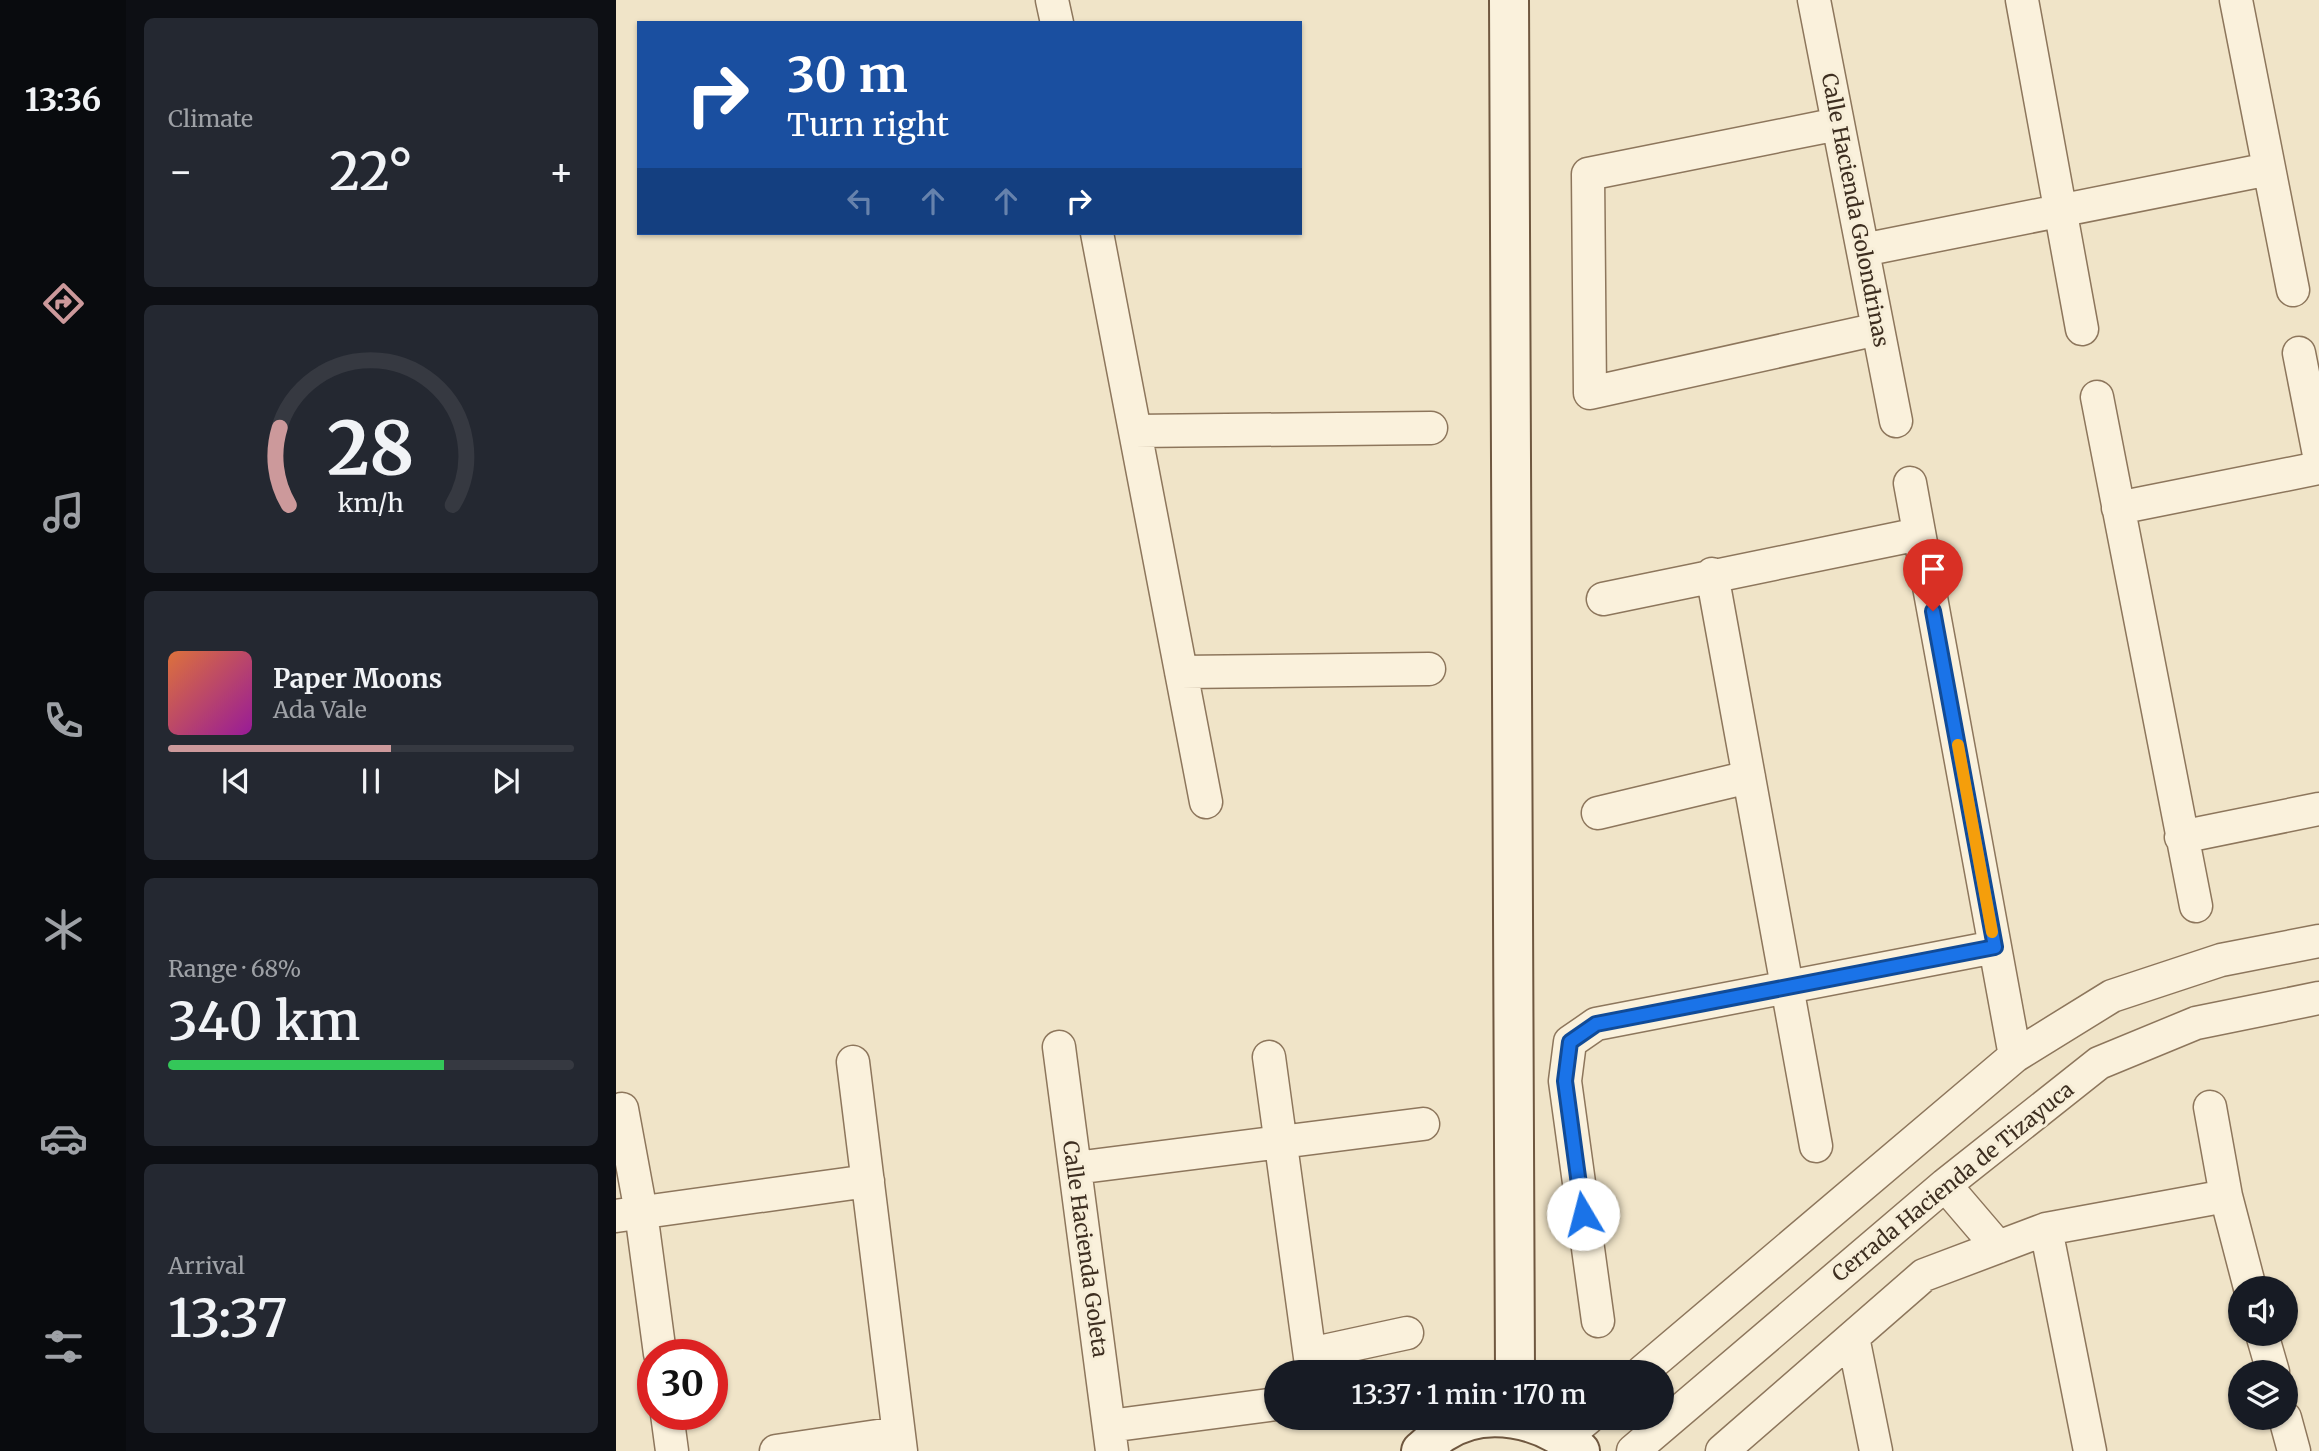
<!DOCTYPE html>
<meta charset="utf-8">
<style>
:root{--surface:#171b24;--page:#242831;--text:#f1f3f6;--muted:#9ea1a6;--line:#363941;--accent:#cc999b}
body{margin:0;font-family:Merriweather,serif;background:var(--page);color:var(--text);height:100vh;display:flex;flex-direction:column;font-size:26px;white-space:nowrap}
*{box-sizing:border-box;margin:0}
p{font-size:23px;color:var(--muted)}
.icon{flex:none;width:38px;height:38px;fill:none;stroke:currentColor;stroke-width:2;stroke-linecap:round;stroke-linejoin:round}
.map{position:relative;flex:1;overflow:hidden}
.panel{display:flex;flex-direction:column;gap:18px;padding:18px;background:#0d0f14;width:490px}
.panel>*{flex:none}
.hud{position:absolute;left:21px;top:21px;width:665px;height:214px;border-radius:0px;box-shadow:0 2px 5px #0004;background:#1a4fa0;color:#fff;overflow:hidden}
.buttons{position:absolute;left:1612px;top:1276px;display:grid;gap:14px}
.buttons a{display:grid;place-items:center;width:70px;height:70px;border-radius:50%;background:var(--surface);box-shadow:0 2px 5px #0004;font-size:35px}
.speed{position:absolute;left:21px;top:1339px;display:flex;gap:14px;font-size:35px;font-weight:700;text-align:center}
.speed>*{display:grid;place-content:center;width:91px;height:91px;border-radius:50%;background:var(--surface);box-shadow:0 2px 5px #0004;line-height:1}
.speed .limit{border:10px solid #d22;background:#fff;color:#111}
.pin{position:absolute;display:grid;place-items:center;width:60px;height:60px;color:#fff;margin:-72px -30px;border-radius:50% 50% 50% 0;rotate:-45deg;box-shadow:0 0 7px #0007}
.pin .icon{rotate:45deg}
.me{position:absolute;width:77px;margin:-38px;rotate:352deg;stroke-linejoin:round;filter:drop-shadow(0 0 5px #0008)}
.turn{display:flex;align-items:center;gap:24px;height:147px;padding:0 35px;font-size:32px}
.turn .icon{width:91px;height:91px;stroke-width:2.5}
.turn b{display:block;font-size:49px;line-height:60px}
.lanes{display:flex;align-items:center;height:66px;padding:0 35px;background:#0003;justify-content:center;gap:35px;direction:ltr}
.lanes .off{opacity:.35}
.big{font-size:52px;font-weight:600;line-height:1.1}
.panel .tile{flex:1;display:flex;flex-direction:column;justify-content:center;gap:10px;min-width:0;padding:0 24px;border-radius:10px;background:var(--page)}
.panel .dial{align-items:center;gap:0}
.dial svg{height:182px;overflow:visible;fill:none;stroke:var(--line);stroke-width:7;stroke-linecap:round;text-anchor:middle}
.dial text{fill:var(--text);stroke:none}
.song{display:flex;align-items:center;gap:21px}
.cover{width:84px;height:84px;border-radius:10px;background:linear-gradient(135deg,hsl(20 70% 55%),hsl(300 70% 35%))}
.played{height:7px;border-radius:4px;background:linear-gradient(90deg,var(--accent) 55%,var(--line) 55%)}
.keys{display:flex;justify-content:space-around;direction:ltr}
.heat{display:flex;justify-content:space-between;align-items:center;font-size:38px;direction:ltr}
.charge{height:10px;border-radius:5px;background:linear-gradient(90deg,#34c759 68%,var(--line) 0)}
.trip{position:absolute;left:648px;top:1360px;width:410px;height:70px;border-radius:35px;background:var(--surface);box-shadow:0 2px 5px #0004;font-weight:600;line-height:70px;text-align:center}
main{display:flex;flex:1;min-height:0}
.tab-bar{display:flex;flex-direction:column;width:126px;justify-content:space-around;align-items:center;background:#090b0e;color:var(--muted)}
.tab-bar .icon{width:49px;height:49px}
.tab-bar .active{color:var(--accent)}
.tab-bar b{font-size:32px;color:var(--text)}
.map>svg:first-child{display:block}
</style>
<main>
<nav class="tab-bar">
<b>13:36</b>
<svg class="icon active" aria-label="directions" viewBox="0 0 24 24"><path d="M12 3l9 9-9 9-9-9zM9 14v-3h6M13 9l2 2-2 2"/></svg>
<svg class="icon" aria-label="music" viewBox="0 0 24 24"><path d="M9 18V5l10-2v13"/><circle cx="6" cy="18" r="3"/><circle cx="16" cy="16" r="3"/></svg>
<svg class="icon" aria-label="phone" viewBox="0 0 24 24"><path d="M5 4h4l2 5-3 2q2 4 5 5l2-3 5 2v4C11 20 4 13 5 4z"/></svg>
<svg class="icon" aria-label="climate" viewBox="0 0 24 24"><path d="M12 3v18M4 7l16 10M4 17L20 7"/></svg>
<svg class="icon" aria-label="car" viewBox="0 0 24 24"><path d="M5 17H2v-5l4-1 3-4h7l3 4 3 1v5h-3M9 17h6M6 11h13"/><circle cx="7" cy="17" r="2"/><circle cx="17" cy="17" r="2"/></svg>
<svg class="icon" aria-label="filters" viewBox="0 0 24 24"><path d="M4 7h16M4 17h16"/><circle cx="9" cy="7" r="2"/><circle cx="15" cy="17" r="2"/></svg>
</nav>
<section class="panel">
<div class="tile"><p>Climate</p>
<div class="heat"><a>−</a><b class="big">22°</b><a>+</a></div>
</div>
<div class="tile dial"><svg viewBox="0 0 100 80">
<path d="M14 69A42 42 0 1 1 86 69"/>
<path d="M14 69A42 42 0 0 1 10 35" stroke="#cc999b"/>
<text x="50" y="56" font-size="32" font-weight="700">28</text>
<text x="50" y="72" font-size="11">km/h</text>
</svg></div>
<div class="tile">
<div class="song"><i class="cover"></i><div><b>Paper Moons</b><p>Ada Vale</p></div></div>
<div class="played"></div>
<div class="keys"><svg class="icon" aria-label="previous" viewBox="0 0 24 24"><path d="M18 5L8 12l10 7zM5 5v14"/></svg><svg class="icon" aria-label="pause" viewBox="0 0 24 24"><path d="M8 5v14M16 5v14"/></svg><svg class="icon" aria-label="next" viewBox="0 0 24 24"><path d="M6 5l10 7-10 7zM19 5v14"/></svg></div>
</div>
<div class="tile"><p>Range · 68%</p><b class="big">340 km</b><div class="charge"></div></div>
<div class="tile"><p>Arrival</p><b class="big">13:37</b></div>
</section>
<div class="map">
<svg width="1703" height="1451" viewBox="0 0 1703 1451">
<rect width="100%" height="100%" fill="#f0e4c8"/>
<g fill="none" stroke-linecap="round" stroke-linejoin="round">
<defs>
<path id="street" d="M436,0L441,23
M1198,0L1280,421
M1406,0L1466,329
M1620,0L1677,290
M1222,124L972,174L974,393L1262,329
M481,233L590,802
M1247,250L1653,169
M1683,353L1703,455
M1481,397L1580,906
M519,431L815,428
M1294,483L1399,1056
M1502,508L1703,468
M1096,574L1200,1146
M987,599L1303,534
M565,672L813,669
M982,813L1133,777
M1565,837L1703,809
M443,1047L496,1451
M653,1057L696,1372
M237,1062L285,1451
M1594,1107L1610,1196L1634,1288
M6,1109L25,1212L44,1354
M459,1168L807,1124
M1329,1185L1382,1247
M0,1216L252,1181
M1430,1229L1474,1451
M982,1321L949,1081L954,1042L980,1024L1379,947
M1646,1334L1657,1372
M1237,1337L1260,1451
M694,1354L791,1333
M1026,1372L1399,1056L1496,996L1605,960L1703,941
M51,1414L56,1451
M1669,1418L1678,1451
M493,1426L660,1404
M948,1438L972,1418
M160,1451L282,1433
M1017,1451L1329,1185L1483,1063L1580,1023L1703,998
M1106,1451L1308,1275L1430,1229L1610,1196"/>
<path id="secondary" d="M893,0L899,1372
M805,1451C812,1445 819,1438 826,1433C869,1404 928,1418 964,1451"/>
</defs>
<!-- street casing -->
<use href="#street" stroke="#8d765c" stroke-width="35"/>
<!-- secondary casing -->
<use href="#secondary" stroke="#6f573f" stroke-width="42"/>
<!-- street -->
<use href="#street" stroke="#faf1dc" stroke-width="32"/>
<!-- secondary -->
<use href="#secondary" stroke="#faf1dc" stroke-width="38"/>
</g>
<g fill="none" stroke-linecap="round" stroke-linejoin="round">
<defs>
<path id="route" d="M967,1214L949,1081L954,1042L980,1024L1379,947L1317,611"/>
</defs>
<!-- route casing -->
<use href="#route" stroke="#114b97" stroke-width="18"/>
<!-- route -->
<use href="#route" stroke="#1a73e8" stroke-width="12"/>
<!-- slow -->
<path stroke="#f59e0b" stroke-width="12" d="M1342,745L1376,932"/>
</g>
<g text-anchor="middle" stroke-width="6" stroke-linejoin="round" paint-order="stroke">
<!-- street labels -->
<g font-size="21" fill="#3d2e20" stroke="#f7eed8">
<text transform="translate(1239 210) rotate(79)" y="7">Calle Hacienda Golondrinas</text>
<text transform="translate(1337 1182) rotate(-39)" y="7">Cerrada Hacienda de Tizayuca</text>
<text transform="translate(469 1249) rotate(82)" y="7">Calle Hacienda Goleta</text>
</g>
</g>
</svg>
<div class="buttons">
<a><svg class="icon" aria-label="sound" viewBox="0 0 24 24"><path d="M4 9h4l5-4v14l-5-4H4zM17 9q2 3 0 6"/></svg></a>
<a><svg class="icon" aria-label="layers" viewBox="0 0 24 24"><path d="M12 4l9 5-9 5-9-5zM3 14l9 5 9-5"/></svg></a>
</div>
<div class="speed"><div class="limit">30</div></div>
<div class="pin" style="left:1317px;top:611px;background:#d93025"><svg class="icon" aria-label="arrive" viewBox="0 0 24 24"><path d="M6 21V4h12l-3 4 3 4H6"/></svg></div>
<svg class="me" style="left:967px;top:1214px" viewBox="-20 -20 40 40"><circle r="19" fill="#fff"/><path d="M0-13L10 11 0 6-10 11z" fill="#1a73e8"/></svg>
<div class="trip">13:37 · 1 min · 170 m</div>
<div class="hud">
<div class="turn"><svg class="icon" aria-label="right" viewBox="0 0 24 24"><path d="M7 20v-9h11M14 6l5 5-5 5"/></svg><div><b>30 m</b>Turn right</div></div>
<div class="lanes"><svg class="icon off" aria-label="left" viewBox="0 0 24 24"><path d="M17 20v-9H6M10 6l-5 5 5 5"/></svg><svg class="icon off" aria-label="ahead" viewBox="0 0 24 24"><path d="M12 20V5M6 11l6-6 6 6"/></svg><svg class="icon off" aria-label="ahead" viewBox="0 0 24 24"><path d="M12 20V5M6 11l6-6 6 6"/></svg><svg class="icon" aria-label="right" viewBox="0 0 24 24"><path d="M7 20v-9h11M14 6l5 5-5 5"/></svg></div>
</div>
</div>
</main>
